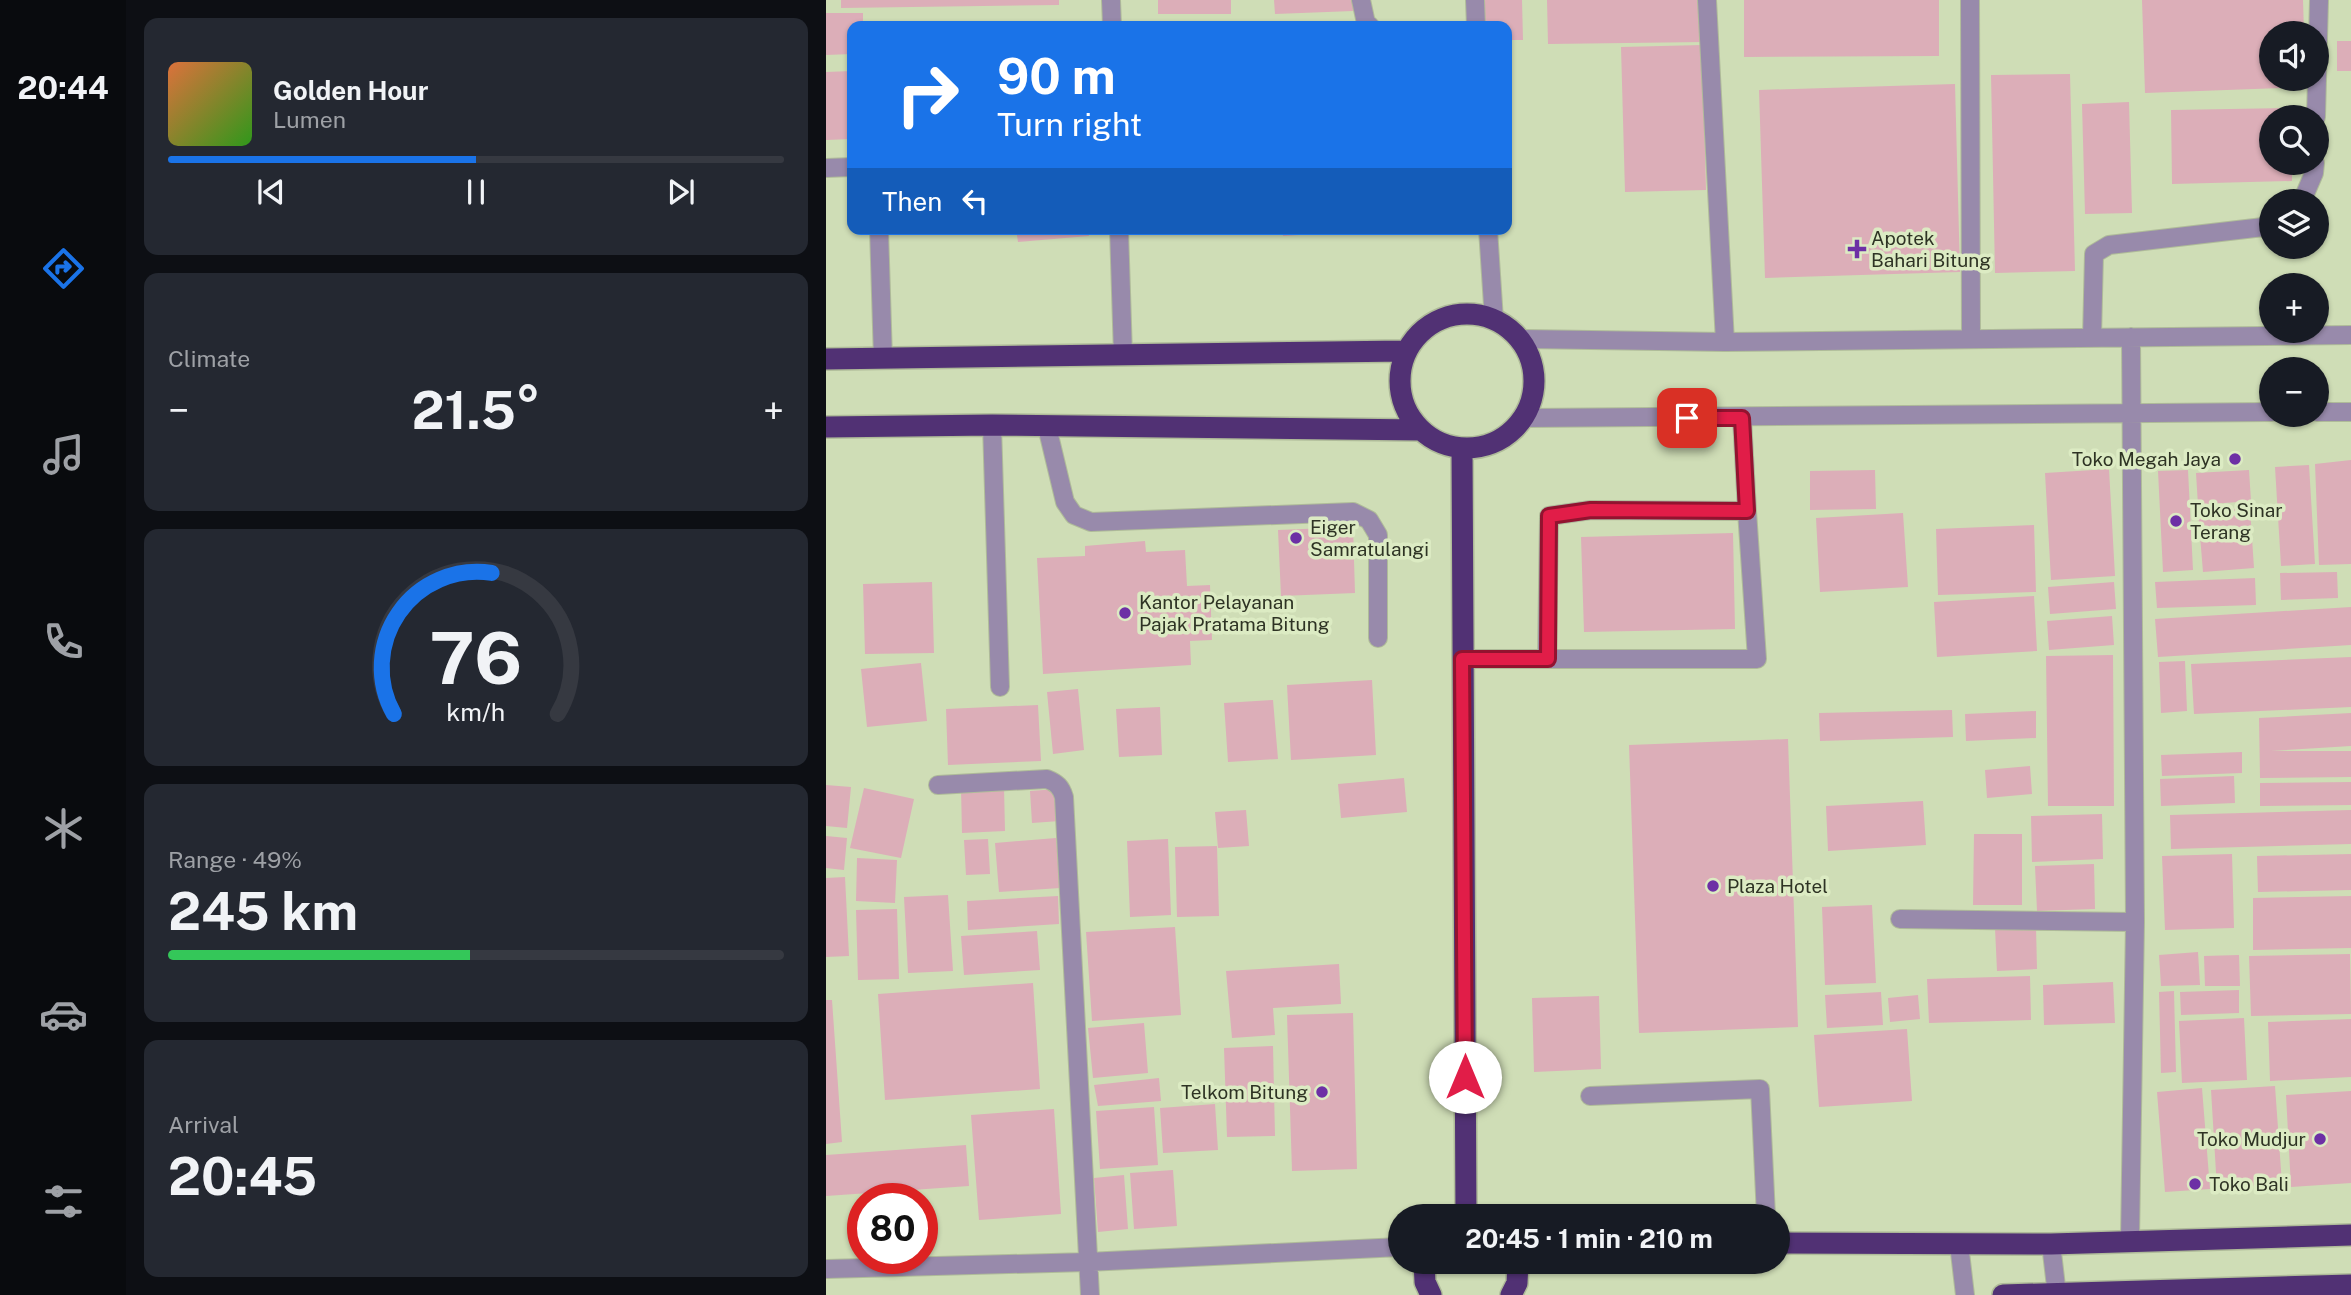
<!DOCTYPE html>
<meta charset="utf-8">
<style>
:root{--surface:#171b24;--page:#242831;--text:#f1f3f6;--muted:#9ea1a6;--line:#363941;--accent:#1a73e8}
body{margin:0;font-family:"Public Sans",sans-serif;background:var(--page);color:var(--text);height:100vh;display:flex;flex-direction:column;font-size:26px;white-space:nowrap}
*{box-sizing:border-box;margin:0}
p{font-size:23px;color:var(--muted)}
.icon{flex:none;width:38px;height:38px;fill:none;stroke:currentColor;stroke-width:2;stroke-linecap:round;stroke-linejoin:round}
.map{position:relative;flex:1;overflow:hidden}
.side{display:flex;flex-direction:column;gap:18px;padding:18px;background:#0d0f14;width:700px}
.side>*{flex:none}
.top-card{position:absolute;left:21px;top:21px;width:665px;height:214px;border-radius:14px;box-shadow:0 2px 5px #0004;background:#1a73e8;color:#fff;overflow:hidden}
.fabs{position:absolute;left:1433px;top:21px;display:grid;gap:14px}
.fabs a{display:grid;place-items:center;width:70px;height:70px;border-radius:50%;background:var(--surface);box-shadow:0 2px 5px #0004;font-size:35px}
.speed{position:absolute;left:21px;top:1183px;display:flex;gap:14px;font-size:35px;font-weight:700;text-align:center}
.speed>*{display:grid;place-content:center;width:91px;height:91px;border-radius:50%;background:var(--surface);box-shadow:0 2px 5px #0004;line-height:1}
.speed .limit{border:10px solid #d22;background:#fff;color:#111}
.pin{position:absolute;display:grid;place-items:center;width:60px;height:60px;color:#fff;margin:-30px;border-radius:14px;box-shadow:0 4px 10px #0006}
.me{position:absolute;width:77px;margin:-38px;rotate:0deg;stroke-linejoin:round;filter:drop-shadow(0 0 5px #0008)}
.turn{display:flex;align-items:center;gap:24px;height:147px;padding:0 35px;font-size:32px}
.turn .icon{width:91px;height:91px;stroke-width:2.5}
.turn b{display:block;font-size:49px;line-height:60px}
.then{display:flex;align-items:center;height:66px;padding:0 35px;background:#0003;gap:14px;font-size:26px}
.big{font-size:52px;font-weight:700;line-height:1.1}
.side .tile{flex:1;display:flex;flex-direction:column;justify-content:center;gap:10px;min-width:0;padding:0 24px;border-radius:14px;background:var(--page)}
.side .dial{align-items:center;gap:0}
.dial svg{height:182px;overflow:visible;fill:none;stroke:var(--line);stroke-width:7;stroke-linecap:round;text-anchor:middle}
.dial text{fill:var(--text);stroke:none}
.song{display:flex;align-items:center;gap:21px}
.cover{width:84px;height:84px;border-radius:10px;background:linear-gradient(135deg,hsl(20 70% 55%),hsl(110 70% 35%))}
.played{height:7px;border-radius:4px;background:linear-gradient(90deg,var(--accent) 50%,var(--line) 50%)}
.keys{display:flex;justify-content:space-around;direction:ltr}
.heat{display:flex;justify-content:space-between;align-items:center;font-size:38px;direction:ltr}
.charge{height:10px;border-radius:5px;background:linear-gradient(90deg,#34c759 49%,var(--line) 0)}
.trip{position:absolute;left:562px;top:1204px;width:402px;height:70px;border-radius:35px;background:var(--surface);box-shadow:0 2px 5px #0004;font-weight:700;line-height:70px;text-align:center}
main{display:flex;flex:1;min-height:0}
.menu{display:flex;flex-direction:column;width:126px;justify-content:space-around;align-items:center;background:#090b0e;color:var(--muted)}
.menu .icon{width:49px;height:49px}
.menu .selected{color:var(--accent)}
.menu b{font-size:32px;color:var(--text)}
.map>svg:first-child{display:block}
</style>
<main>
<nav class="menu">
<b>20:44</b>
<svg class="icon selected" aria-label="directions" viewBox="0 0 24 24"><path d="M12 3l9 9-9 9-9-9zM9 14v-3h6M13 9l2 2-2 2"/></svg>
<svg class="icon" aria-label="music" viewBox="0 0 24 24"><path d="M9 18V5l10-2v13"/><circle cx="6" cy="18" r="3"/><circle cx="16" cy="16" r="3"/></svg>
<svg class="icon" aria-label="phone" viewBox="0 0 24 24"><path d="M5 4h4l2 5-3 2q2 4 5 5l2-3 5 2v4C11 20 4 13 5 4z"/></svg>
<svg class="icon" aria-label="climate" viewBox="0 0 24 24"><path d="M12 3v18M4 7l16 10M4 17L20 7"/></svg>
<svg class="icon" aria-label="car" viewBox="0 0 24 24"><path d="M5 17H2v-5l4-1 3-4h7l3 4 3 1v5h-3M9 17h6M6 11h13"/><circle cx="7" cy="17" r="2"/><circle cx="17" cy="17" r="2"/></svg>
<svg class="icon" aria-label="filters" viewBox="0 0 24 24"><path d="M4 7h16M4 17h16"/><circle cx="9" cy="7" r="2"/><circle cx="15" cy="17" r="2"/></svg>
</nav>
<section class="side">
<div class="tile">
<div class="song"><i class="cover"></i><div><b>Golden Hour</b><p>Lumen</p></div></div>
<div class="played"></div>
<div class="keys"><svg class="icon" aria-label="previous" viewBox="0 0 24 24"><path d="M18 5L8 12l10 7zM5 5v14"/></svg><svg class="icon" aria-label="pause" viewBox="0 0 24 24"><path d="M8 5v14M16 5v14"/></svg><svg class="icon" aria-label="next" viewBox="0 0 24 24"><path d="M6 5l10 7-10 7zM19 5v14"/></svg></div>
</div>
<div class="tile"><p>Climate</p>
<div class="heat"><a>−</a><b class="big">21.5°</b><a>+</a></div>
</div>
<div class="tile dial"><svg viewBox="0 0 100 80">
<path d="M14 69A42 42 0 1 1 86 69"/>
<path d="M14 69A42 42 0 0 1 57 7" stroke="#1a73e8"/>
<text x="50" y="56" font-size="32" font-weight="700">76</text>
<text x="50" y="72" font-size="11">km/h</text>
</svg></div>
<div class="tile"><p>Range · 49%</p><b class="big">245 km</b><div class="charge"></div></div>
<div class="tile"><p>Arrival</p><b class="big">20:45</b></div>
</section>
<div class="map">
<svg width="1525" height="1295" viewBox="0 0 1525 1295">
<rect width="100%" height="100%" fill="#cfddb6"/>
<!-- building -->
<path fill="#dcaeb8" d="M15,0H233V5L15,8Z
M332,0H405V14H332Z
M448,0H527V11L449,14Z
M658,0H696L697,40H681V26H659Z
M721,0H877L878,42L722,44Z
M918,0H1113V56L918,57Z
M1316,0H1477L1478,33H1446V79H1480V87L1319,93Z
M0,13H37V26H26V54L0,55Z
M1511,41H1525V71H1511Z
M876,45L880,190L799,192L795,47Z
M26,71V139L0,140V72Z
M1244,74L1249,271L1169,273L1165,75Z
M1129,84L1134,272L939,278L933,90Z
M1303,102L1306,213L1259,214L1256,104Z
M1465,108V117H1446V163H1466V181L1346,184L1345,110Z
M69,229H177V234L69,233Z
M190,229H262L263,236L192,242Z
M456,229H536V231L457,236Z
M1525,460V564L1493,565L1489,464Z
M1483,465L1489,564L1455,566L1449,467Z
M1283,469L1289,576L1225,580L1219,473Z
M1049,470L1050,509L984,510V471Z
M1362,470L1367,570L1337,572L1332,471Z
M1423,470L1425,501L1372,505L1370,473Z
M1424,508L1428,568L1377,572L1372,511Z
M1077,513L1082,587L994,592L990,518Z
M1208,525L1210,592L1112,595L1110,529Z
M527,527L529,593L455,596L452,530Z
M907,533L909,629L758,632L755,537Z
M319,541L320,552L359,550L361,586L384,585L386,640L364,641L365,665L217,674L211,558L259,556V546Z
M1511,572L1512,598L1455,600L1454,573Z
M1429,578L1430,605L1331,608L1329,582Z
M106,582L108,653L39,654L37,584Z
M1288,582L1290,609L1224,614L1222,587Z
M1208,596L1211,651L1111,657L1108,602Z
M1525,607V645L1332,657L1329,619Z
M1286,616L1288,645L1223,650L1221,621Z
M1287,655L1288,806H1222L1220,656Z
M1525,657V707L1368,714L1365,664Z
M1359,661L1361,711L1335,713L1333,662Z
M95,663L101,721L41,727L35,669Z
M546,680L550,755L465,760L461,685Z
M252,689L258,750L227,754L221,692Z
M447,700L452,759L402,762L398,703Z
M212,705L215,761L122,765L120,709Z
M334,707L336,755L293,757L290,709Z
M1126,710L1127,737L994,741L993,713Z
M1210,711V738L1140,741L1139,714Z
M1525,713V746L1445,751H1525V777L1434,778L1433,718Z
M962,739L972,1027L813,1033L803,745Z
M1416,752V773L1336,776L1335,755Z
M1204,766L1206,794L1161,798L1159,770Z
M1408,776L1409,803L1335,806L1334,779Z
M578,778L581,812L515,818L512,784Z
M1525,782V805L1434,806V783Z
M0,785L25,787L21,828L0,826Z
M178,787L179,831L136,833L135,789Z
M38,788L88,799L75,858L24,848Z
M231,789L234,821L206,823L204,791Z
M1097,801L1100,845L1002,851L1000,806Z
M420,810L423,846L392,848L389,812Z
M1525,810V844L1345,849L1344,815Z
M1276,814L1277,859L1206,862L1205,816Z
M1148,834H1196V905H1147Z
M0,836L21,838L18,870L0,868Z
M230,838L234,888L173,892L169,843Z
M162,839L164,874L140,875L138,840Z
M342,839L345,915L304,917L301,841Z
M391,846L393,916L351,917L349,847Z
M1406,854L1408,928L1339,930L1336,856Z
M1525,854V890L1432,892L1431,856Z
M31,858L71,860L69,903L30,901Z
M1268,864L1269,909L1211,911L1209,866Z
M19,877L23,956L0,957V878Z
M122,895L127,971L82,973L78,897Z
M232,896L233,924L142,930L141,901Z
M1525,896V948L1427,950V898Z
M1046,905L1050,983L999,985L996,907Z
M71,909L73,979L32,980L30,910Z
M349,927L355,1015L266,1021L260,932Z
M1210,927L1211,969L1171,971L1169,928Z
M211,931L214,970L138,975L135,936Z
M1372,952L1374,985L1335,986L1333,955Z
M1524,954L1525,1014L1425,1016L1423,956Z
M1413,955L1414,986H1379L1378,956Z
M513,964L515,1004L447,1008L449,1035L406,1038L400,971Z
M1204,976L1205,1020L1103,1023L1101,979Z
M1287,982L1289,1023L1218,1025L1217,985Z
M207,983L214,1089L59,1100L52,994Z
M1413,990V1013L1355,1015L1354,992Z
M1348,991L1350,1072L1335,1073L1333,992Z
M1055,992L1057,1025L1001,1028L999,995Z
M1092,995L1094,1019L1064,1022L1062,998Z
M773,996L775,1069L708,1072L706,998Z
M0,1000H6L16,1142L0,1144Z
M527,1013L531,1169L466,1171L461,1015Z
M1418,1018L1421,1080L1356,1083L1353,1021Z
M1525,1019V1077L1444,1081L1442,1022Z
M318,1023L322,1073L267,1078L262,1028Z
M1081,1029L1086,1101L993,1107L988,1035Z
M447,1046L449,1136L401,1137L398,1048Z
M333,1078L335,1101L272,1106L268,1085Z
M1449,1086L1456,1184L1391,1189L1385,1090Z
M1376,1088L1384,1189L1339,1192L1331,1092Z
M1525,1091V1183L1465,1187L1460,1095Z
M389,1104L392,1150L337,1153L334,1108Z
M328,1107L332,1165L274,1169L270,1111Z
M228,1109L235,1214L153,1220L145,1115Z
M140,1145L143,1186L0,1196V1155Z
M347,1170L351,1226L308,1229L304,1173Z
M298,1175L302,1229L272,1232L268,1178Z"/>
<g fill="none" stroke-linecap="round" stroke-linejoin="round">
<defs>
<path id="minor" d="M285,0L286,26
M535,0L540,23L544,26
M649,0L650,26
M881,0L899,342
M1144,0L1145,339
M1490,117L1493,0
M0,168L26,167
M1476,201L1488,173L1489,163
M53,229L57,359
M293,229L297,355
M662,229L668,320
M1266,338L1268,254L1283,245L1446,226
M694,339L899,342L1525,335
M1491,412H1525
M697,418L1446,412
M916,418L921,511
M166,425L174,687
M221,427L239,502L248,515L265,522L527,512L543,520L552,535V638
M636,659H931L921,511L765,510L723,516L721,659
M112,785L221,779C231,783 235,787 238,797L264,1295
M1074,919L1309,922
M764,1096L934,1089L940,1216
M1304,1240L1309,922L1305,337
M1133,1244L1139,1295
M1225,1244L1231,1295
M0,1269L261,1262L574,1247"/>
<path id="highway" d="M574 381a67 67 0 1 1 134 0a67 67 0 1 1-134 0Z
M0,359L578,351
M0,427L166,425L595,430
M636,448L640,1216
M952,1243L1225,1244L1525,1235
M598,1262L599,1282L605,1295
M685,1295L691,1283L692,1262
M1177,1295L1525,1285"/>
</defs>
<!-- minor casing -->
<use href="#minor" stroke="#afbb99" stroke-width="20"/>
<!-- highway casing -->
<use href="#highway" stroke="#afbb99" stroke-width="24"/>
<!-- minor -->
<use href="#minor" stroke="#988aab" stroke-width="18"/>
<!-- highway -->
<use href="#highway" stroke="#513174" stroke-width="21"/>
</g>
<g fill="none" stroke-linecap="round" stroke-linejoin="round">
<defs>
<path id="route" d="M639,1077L636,659H722L723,516L765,510L921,511L916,418H861"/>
</defs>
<!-- route casing -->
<use href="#route" stroke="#92132f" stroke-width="18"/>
<!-- route -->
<use href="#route" stroke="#e11d48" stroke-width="12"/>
</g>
<!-- markers -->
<g fill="#6d30a5" stroke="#dcebc3" stroke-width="2.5">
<path d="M1027.5 238.5h7v7h7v7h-7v7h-7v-7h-7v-7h7z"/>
<circle cx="1409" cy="459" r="7"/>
<circle cx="1350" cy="521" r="7"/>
<circle cx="470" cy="538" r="7"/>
<circle cx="299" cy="613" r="7"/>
<circle cx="887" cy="886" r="7"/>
<circle cx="496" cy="1092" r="7"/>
<circle cx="1494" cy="1139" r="7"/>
<circle cx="1369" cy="1184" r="7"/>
</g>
<g text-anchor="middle" stroke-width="7" stroke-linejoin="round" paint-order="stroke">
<!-- poi labels -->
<g font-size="19" fill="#2e3324" stroke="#dcebc3" text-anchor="start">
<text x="1045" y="245">Apotek<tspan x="1045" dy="22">Bahari Bitung</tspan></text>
<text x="1395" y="466" text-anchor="end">Toko Megah Jaya</text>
<text x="1364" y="517">Toko Sinar<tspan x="1364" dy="22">Terang</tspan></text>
<text x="484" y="534">Eiger<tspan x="484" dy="22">Samratulangi</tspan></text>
<text x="313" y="609">Kantor Pelayanan<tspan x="313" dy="22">Pajak Pratama Bitung</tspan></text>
<text x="901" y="893">Plaza Hotel</text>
<text x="482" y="1099" text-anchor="end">Telkom Bitung</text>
<text x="1480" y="1146" text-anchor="end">Toko Mudjur</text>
<text x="1383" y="1191">Toko Bali</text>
</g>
</g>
</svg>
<div class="fabs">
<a><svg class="icon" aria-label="sound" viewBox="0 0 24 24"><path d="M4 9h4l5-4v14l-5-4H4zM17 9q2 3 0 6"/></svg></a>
<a><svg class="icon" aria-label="search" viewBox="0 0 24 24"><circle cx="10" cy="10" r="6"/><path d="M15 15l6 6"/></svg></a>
<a><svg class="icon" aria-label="layers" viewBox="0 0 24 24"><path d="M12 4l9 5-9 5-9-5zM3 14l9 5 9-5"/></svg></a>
<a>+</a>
<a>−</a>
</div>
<div class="speed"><div class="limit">80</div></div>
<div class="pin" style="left:861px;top:418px;background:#d93025"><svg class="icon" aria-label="arrive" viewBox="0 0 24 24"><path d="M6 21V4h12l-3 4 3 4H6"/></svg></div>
<svg class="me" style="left:639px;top:1077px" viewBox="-20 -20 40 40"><circle r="19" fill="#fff"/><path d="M0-13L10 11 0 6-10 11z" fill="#e11d48"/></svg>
<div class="trip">20:45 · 1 min · 210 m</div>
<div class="top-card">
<div class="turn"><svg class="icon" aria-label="right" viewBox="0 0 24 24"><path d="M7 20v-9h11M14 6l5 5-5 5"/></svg><div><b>90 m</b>Turn right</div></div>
<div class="then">Then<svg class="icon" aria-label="left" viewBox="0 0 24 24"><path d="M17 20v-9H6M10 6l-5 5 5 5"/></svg></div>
</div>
</div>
</main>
